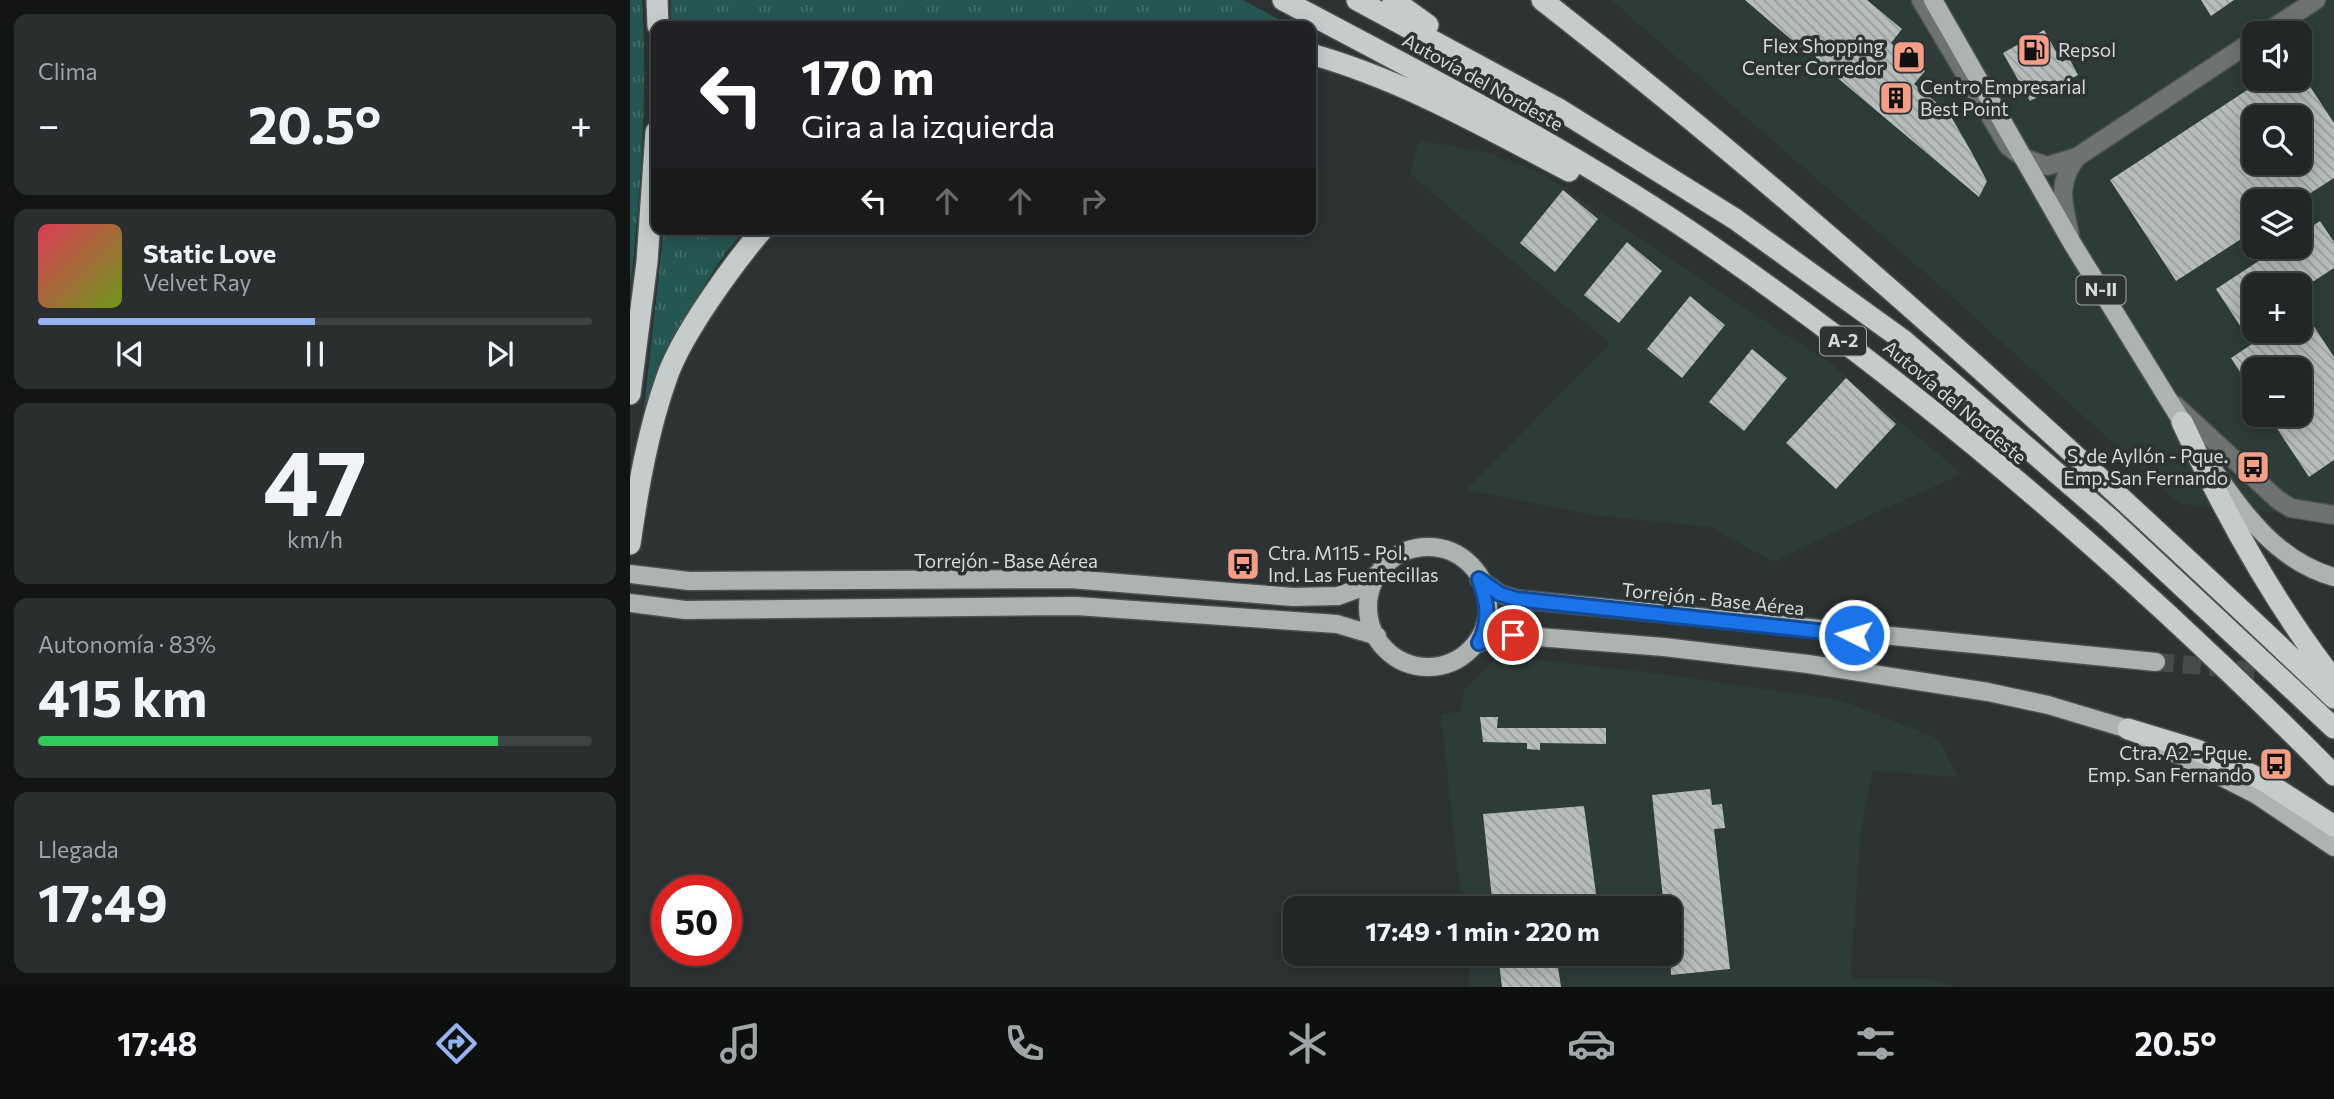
<!DOCTYPE html>
<html lang="es">
<meta charset="utf-8">
<style>
:root{--surface:#222626;--page:#2a2e2e;--text:#f1f3f6;--muted:#a2a5a7;--line:#3f4343;--accent:#95b2f1}
body{margin:0;font-family:Commissioner,sans-serif;background:var(--page);color:var(--text);height:100vh;display:flex;flex-direction:column;font-size:26px;white-space:nowrap}
*{box-sizing:border-box;margin:0}
p{font-size:23px;color:var(--muted)}
.icon{flex:none;width:38px;height:38px;fill:none;stroke:currentColor;stroke-width:2;stroke-linecap:round;stroke-linejoin:round}
.map{position:relative;flex:1;overflow:hidden}
.side{display:flex;flex-direction:column;gap:14px;padding:14px;background:#131515;width:630px}
.side>*{flex:none}
.guide{position:absolute;left:21px;top:21px;width:665px;height:214px;border-radius:14px;box-shadow:0 4px 18px #0003,0 0 0 2px var(--line);background:#202124;color:#fff;overflow:hidden}
.controls{position:absolute;left:1612px;top:21px;display:grid;gap:14px}
.controls a{display:grid;place-items:center;width:70px;height:70px;border-radius:14px;background:var(--surface);box-shadow:0 4px 18px #0003,0 0 0 2px var(--line);font-size:35px}
.speed{position:absolute;left:21px;top:875px;display:flex;gap:14px;font-size:35px;font-weight:700;text-align:center}
.speed>*{display:grid;place-content:center;width:91px;height:91px;border-radius:50%;background:var(--surface);box-shadow:0 4px 18px #0003,0 0 0 2px var(--line);line-height:1}
.speed .limit{border:10px solid #d22;background:#fff;color:#111}
.pin{position:absolute;display:grid;place-items:center;width:60px;height:60px;color:#fff;margin:-30px;border:4px solid #fff;border-radius:50%;box-shadow:0 2px 7px #0007}
.me{position:absolute;width:77px;margin:-38px;rotate:275deg;stroke-linejoin:round;filter:drop-shadow(0 0 5px #0008)}
.turn{display:flex;align-items:center;gap:24px;height:147px;padding:0 35px;font-size:32px}
.turn .icon{width:91px;height:91px;stroke-width:2.5}
.turn b{display:block;font-size:49px;line-height:60px}
.lanes{display:flex;align-items:center;height:66px;padding:0 35px;background:#0003;justify-content:center;gap:35px;direction:ltr}
.lanes .off{opacity:.35}
.big{font-size:52px;font-weight:700;line-height:1.1}
.side .tile{flex:1;display:flex;flex-direction:column;justify-content:center;gap:10px;min-width:0;padding:0 24px;border-radius:14px;background:var(--page)}
.side .dial{align-items:center;gap:0}
.dial b{font-size:91px;line-height:1}
.song{display:flex;align-items:center;gap:21px}
.cover{width:84px;height:84px;border-radius:10px;background:linear-gradient(135deg,hsl(350 70% 55%),hsl(80 70% 35%))}
.played{height:7px;border-radius:4px;background:linear-gradient(90deg,var(--accent) 50%,var(--line) 50%)}
.keys{display:flex;justify-content:space-around;direction:ltr}
.heat{display:flex;justify-content:space-between;align-items:center;font-size:38px;direction:ltr}
.charge{height:10px;border-radius:5px;background:linear-gradient(90deg,#34c759 83%,var(--line) 0)}
.trip{position:absolute;left:653px;top:896px;width:399px;height:70px;border-radius:14px;background:var(--surface);box-shadow:0 4px 18px #0003,0 0 0 2px var(--line);font-weight:700;line-height:70px;text-align:center}
.tab-bar{display:flex;height:112px;justify-content:space-around;align-items:center;background:#0e0f0f;color:var(--muted)}
.tab-bar .icon{width:49px;height:49px}
.tab-bar .current{color:var(--accent)}
.tab-bar b{font-size:32px;color:var(--text)}
main{display:flex;flex:1;min-height:0}
.map>svg:first-child{display:block}
</style>
<main>
<section class="side">
<div class="tile"><p>Clima</p>
<div class="heat"><a>−</a><b class="big">20.5°</b><a>+</a></div>
</div>
<div class="tile">
<div class="song"><i class="cover"></i><div><b>Static Love</b><p>Velvet Ray</p></div></div>
<div class="played"></div>
<div class="keys"><svg class="icon" aria-label="previous" viewBox="0 0 24 24"><path d="M18 5L8 12l10 7zM5 5v14"/></svg><svg class="icon" aria-label="pause" viewBox="0 0 24 24"><path d="M8 5v14M16 5v14"/></svg><svg class="icon" aria-label="next" viewBox="0 0 24 24"><path d="M6 5l10 7-10 7zM19 5v14"/></svg></div>
</div>
<div class="tile dial"><b>47</b><p>km/h</p></div>
<div class="tile"><p>Autonomía · 83%</p><b class="big">415 km</b><div class="charge"></div></div>
<div class="tile"><p>Llegada</p><b class="big">17:49</b></div>
</section>
<div class="map">
<svg width="1704" height="987" viewBox="0 0 1704 987">
<defs>
<pattern id="grass-tufts" width="24" height="20" patternUnits="userSpaceOnUse" patternTransform="scale(1.75)"><rect width="24" height="20" fill="#255752"/><path d="M3 7l-1-3M5 7V3M7 7l1-3M15 17l-1-3M17 17v-4M19 17l1-3" fill="none" stroke="#446f6a"/></pattern>
<pattern id="building-back-hatch" width="6" height="6" patternUnits="userSpaceOnUse" patternTransform="scale(1.75)"><rect width="6" height="6" fill="#b5bcbb"/><path d="M-1 5l2 2M0 0l6 6M5-1l2 2" fill="none" stroke="#989d9c"/></pattern>
</defs>
<rect width="100%" height="100%" fill="#2d3232"/>
<!-- built -->
<path fill="#2d3b39" fill-rule="evenodd" d="M981,0H1704V518L1550,504L1310,286ZM1624,33H1670V79H1624ZM1624,117H1670V163H1624ZM1624,201H1670V247H1624ZM1624,285H1670V331H1624ZM1624,369H1670V415H1624Z
M789,140L862,154L912,174L1204,366L1332,474L1219,525L1144,562L1080,527L963,515L836,490L980,344L780,174Z
M869,655L1040,675L1210,700L1308,739L1328,777L1242,771L1231,833L1220,979H1299L1326,987H840L837,954H1040V908H832L811,715L831,711L834,691Z"/>
<!-- grass -->
<path fill="url(#grass-tufts)" d="M0,0H12C18,95 11,193 0,287Z
M41,0H613L661,26H41Z
M34,229H116C74,272 38,353 14,408Z"/>
<!-- building -->
<path fill="url(#building-back-hatch)" fill-rule="evenodd" d="M1115,0H1237L1272,29L1261,43L1295,71L1284,84L1319,113L1342,153L1357,181L1349,197L1204,75V67L1187,60L1182,47H1170Z
M1571,0H1604L1581,16Z
M1414,30L1432,62L1439,58L1448,75L1400,101L1373,53Z
M1634,79H1675L1704,123V178L1668,201H1624V223L1615,229L1619,234L1546,281L1480,180ZM1624,117H1670V163H1624Z
M933,190L968,219L925,272L890,243Z
M1690,221L1704,242V268L1670,290V285H1624V343L1642,331H1670V305L1704,357V460L1679,477L1638,415H1670V369H1624V394L1601,358L1622,344L1586,289L1650,247H1670V234Z
M997,242L1032,271L989,323L954,295Z
M1060,296L1095,325L1052,378L1017,349Z
M1122,349L1157,378L1114,431L1079,402Z
M1216,378L1266,424L1206,489L1156,443Z
M850,717H868L867,728H976V744L910,743V750L897,749V743L853,742Z
M1080,789L1082,805L1092,804L1095,828L1084,829L1100,969L1041,975L1040,908H1034L1022,795Z
M954,806L968,908H863L853,814Z
M868,954H971V961L928,967L931,987H872Z"/>
<g fill="none" stroke-linecap="round" stroke-linejoin="round">
<!-- major-tunnel -->
<path stroke="#464b4b" stroke-width="18" stroke-dasharray="18 9" stroke-linecap="butt" d="M1526,662L1687,676"/>
<defs>
<path id="minor" d="M1291,0L1378,146L1394,158L1417,166L1447,157L1624,40
M1635,33L1686,0
M1440,235C1433,204 1426,183 1447,157
M1545,405L1648,500L1661,508L1704,515"/>
<path id="major" d="M1303,0L1442,243L1559,433
M1582,468C1614,514 1647,561 1704,577
M738 607a60 60 0 1 1 120 0a60 60 0 1 1-120 0Z
M0,574L59,581L440,579L663,597L708,596L730,588L746,575
M849,579L870,594L886,599L1526,662
M0,603L55,610L446,606L707,624L747,636
M849,643L869,635H883L1034,647L1178,664L1358,692L1418,705L1498,729L1627,795L1704,847"/>
<path id="highway" d="M27,0L28,26
M653,0C800,78 950,154 1087,250C1309,404 1514,583 1704,775
M727,0L927,108L1105,219L1273,340L1480,519L1704,728
M763,0L798,25
M912,0C1190,217 1449,455 1704,698
M681,54C773,80 855,127 939,171
M0,394L17,262L26,132
M1552,422C1594,512 1643,602 1704,680
M0,544C8,488 18,430 37,377C52,334 103,264 133,229
M1498,729L1567,750L1633,780L1704,826"/>
</defs>
<!-- minor casing -->
<use href="#minor" stroke="#4b5050" stroke-width="21"/>
<!-- major casing -->
<use href="#major" stroke="#4b5050" stroke-width="21"/>
<!-- highway casing -->
<use href="#highway" stroke="#4b5050" stroke-width="24"/>
<!-- minor -->
<use href="#minor" stroke="#6f7272" stroke-width="18"/>
<!-- major -->
<use href="#major" stroke="#acb3b2" stroke-width="18"/>
<!-- highway -->
<use href="#highway" stroke="#c5cccb" stroke-width="21"/>
</g>
<g fill="none" stroke-linecap="round" stroke-linejoin="round">
<defs>
<path id="route" d="M883,635H869L849,643C861,620 857,602 849,579L870,594L886,599L1224,635"/>
</defs>
<!-- route casing -->
<use href="#route" stroke="#114b97" stroke-width="18"/>
<!-- route -->
<use href="#route" stroke="#1a73e8" stroke-width="12"/>
</g>
<!-- icons -->
<defs>
<symbol id="fuel-square" viewBox="-11 -11 22 22"><rect x="-9" y="-9" width="18" height="18" rx="4" fill="#f49e87" stroke="#2d3232"/><path d="M-5.5-6h7V0h2V4h1.3V-2.5L3-4.5l.8-.8L6-3V5H2.5V1h-1V6h-7ZM-4.2-4.7v3.2H.2V-4.7Z" fill="#111"/></symbol>
<symbol id="shop-square" viewBox="-11 -11 22 22"><rect x="-9" y="-9" width="18" height="18" rx="4" fill="#f49e87" stroke="#2d3232"/><path d="M-5-2.5h2.3a2.7 3.5 0 0 1 5.4 0H5L5.5 6h-11ZM-1.5-2.5h3a1.5 2.3 0 0 0-3 0Z" fill="#111"/></symbol>
<symbol id="building-square" viewBox="-11 -11 22 22"><rect x="-9" y="-9" width="18" height="18" rx="4" fill="#f49e87" stroke="#2d3232"/><path d="M-4-6H4V6H1V3H-1V6H-4ZM-2.5-4.3h1.7v1.8h-1.7ZM.8-4.3h1.7v1.8H.8ZM-2.5-1h1.7V.8h-1.7ZM.8-1h1.7V.8H.8Z" fill="#111"/></symbol>
<symbol id="bus-square" viewBox="-11 -11 22 22"><rect x="-9" y="-9" width="18" height="18" rx="4" fill="#f49e87" stroke="#2d3232"/><path d="M-5-6H5V4H4V6H2V4H-2V6H-4V4H-5ZM-3.5-4V0h7V-4ZM-3.5 1.2v1.5H-2V1.2ZM2 1.2v1.5H3.5V1.2Z" fill="#111"/></symbol>
</defs>
<g fill-rule="evenodd">
<use href="#fuel-square" x="1385" y="31" width="38" height="38"/>
<use href="#shop-square" x="1260" y="38" width="38" height="38"/>
<use href="#building-square" x="1247" y="79" width="38" height="38"/>
<use href="#bus-square" x="1604" y="448" width="38" height="38"/>
<use href="#bus-square" x="594" y="545" width="38" height="38"/>
<use href="#bus-square" x="1627" y="745" width="38" height="38"/>
</g>
<g text-anchor="middle" stroke-width="7" stroke-linejoin="round" paint-order="stroke">
<!-- shield labels -->
<g fill="#2d3232" stroke="#a3a8a8" stroke-width="2">
<rect x="1446.5" y="275.5" width="49" height="29" rx="5"/>
<rect x="1190" y="326.5" width="46" height="29" rx="5"/>
</g>
<g font-size="18" font-weight="bold" fill="#d6dada">
<text x="1471" y="296">N-II</text>
<text x="1213" y="347">A-2</text>
</g>
<!-- poi labels -->
<g font-size="19" fill="#d6dada" stroke="#2d3232" text-anchor="end">
<text x="1254" y="53">Flex Shopping<tspan x="1254" dy="22">Center Corredor</tspan></text>
<text x="1428" y="57" text-anchor="start">Repsol</text>
<text x="1290" y="94" text-anchor="start">Centro Empresarial<tspan x="1290" dy="22">Best Point</tspan></text>
<text x="1598" y="463">S. de Ayllón - Pque.<tspan x="1598" dy="22">Emp. San Fernando</tspan></text>
<text x="638" y="560" text-anchor="start">Ctra. M115 - Pol.<tspan x="638" dy="22">Ind. Las Fuentecillas</tspan></text>
<text x="1622" y="760">Ctra. A2 - Pque.<tspan x="1622" dy="22">Emp. San Fernando</tspan></text>
</g>
<!-- street labels -->
<g font-size="19" fill="#d6dada" stroke="#2d3232">
<text transform="translate(853 82) rotate(29)" y="7">Autovía del Nordeste</text>
<text transform="translate(1325 402) rotate(40)" y="7">Autovía del Nordeste</text>
<text x="376" y="568">Torrejón - Base Aérea</text>
<text transform="translate(1083 599) rotate(6)" y="7">Torrejón - Base Aérea</text>
</g>
</g>
</svg>
<div class="controls">
<a><svg class="icon" aria-label="sound" viewBox="0 0 24 24"><path d="M4 9h4l5-4v14l-5-4H4zM17 9q2 3 0 6"/></svg></a>
<a><svg class="icon" aria-label="search" viewBox="0 0 24 24"><circle cx="10" cy="10" r="6"/><path d="M15 15l6 6"/></svg></a>
<a><svg class="icon" aria-label="layers" viewBox="0 0 24 24"><path d="M12 4l9 5-9 5-9-5zM3 14l9 5 9-5"/></svg></a>
<a>+</a>
<a>−</a>
</div>
<div class="speed"><div class="limit">50</div></div>
<div class="pin" style="left:883px;top:635px;background:#d93025"><svg class="icon" aria-label="arrive" viewBox="0 0 24 24"><path d="M6 21V4h12l-3 4 3 4H6"/></svg></div>
<svg class="me" style="left:1224px;top:635px" viewBox="-20 -20 40 40"><circle r="17" fill="#1a73e8" stroke="#fff" stroke-width="3"/><path d="M0-11L8 9 0 5-8 9z" fill="#fff"/></svg>
<div class="trip">17:49 · 1 min · 220 m</div>
<div class="guide">
<div class="turn"><svg class="icon" aria-label="left" viewBox="0 0 24 24"><path d="M17 20v-9H6M10 6l-5 5 5 5"/></svg><div><b>170 m</b>Gira a la izquierda</div></div>
<div class="lanes"><svg class="icon" aria-label="left" viewBox="0 0 24 24"><path d="M17 20v-9H6M10 6l-5 5 5 5"/></svg><svg class="icon off" aria-label="ahead" viewBox="0 0 24 24"><path d="M12 20V5M6 11l6-6 6 6"/></svg><svg class="icon off" aria-label="ahead" viewBox="0 0 24 24"><path d="M12 20V5M6 11l6-6 6 6"/></svg><svg class="icon off" aria-label="right" viewBox="0 0 24 24"><path d="M7 20v-9h11M14 6l5 5-5 5"/></svg></div>
</div>
</div>
</main>
<nav class="tab-bar">
<b>17:48</b>
<svg class="icon current" aria-label="directions" viewBox="0 0 24 24"><path d="M12 3l9 9-9 9-9-9zM9 14v-3h6M13 9l2 2-2 2"/></svg>
<svg class="icon" aria-label="music" viewBox="0 0 24 24"><path d="M9 18V5l10-2v13"/><circle cx="6" cy="18" r="3"/><circle cx="16" cy="16" r="3"/></svg>
<svg class="icon" aria-label="phone" viewBox="0 0 24 24"><path d="M5 4h4l2 5-3 2q2 4 5 5l2-3 5 2v4C11 20 4 13 5 4z"/></svg>
<svg class="icon" aria-label="climate" viewBox="0 0 24 24"><path d="M12 3v18M4 7l16 10M4 17L20 7"/></svg>
<svg class="icon" aria-label="car" viewBox="0 0 24 24"><path d="M5 17H2v-5l4-1 3-4h7l3 4 3 1v5h-3M9 17h6M6 11h13"/><circle cx="7" cy="17" r="2"/><circle cx="17" cy="17" r="2"/></svg>
<svg class="icon" aria-label="filters" viewBox="0 0 24 24"><path d="M4 7h16M4 17h16"/><circle cx="9" cy="7" r="2"/><circle cx="15" cy="17" r="2"/></svg>
<b>20.5°</b>
</nav>
